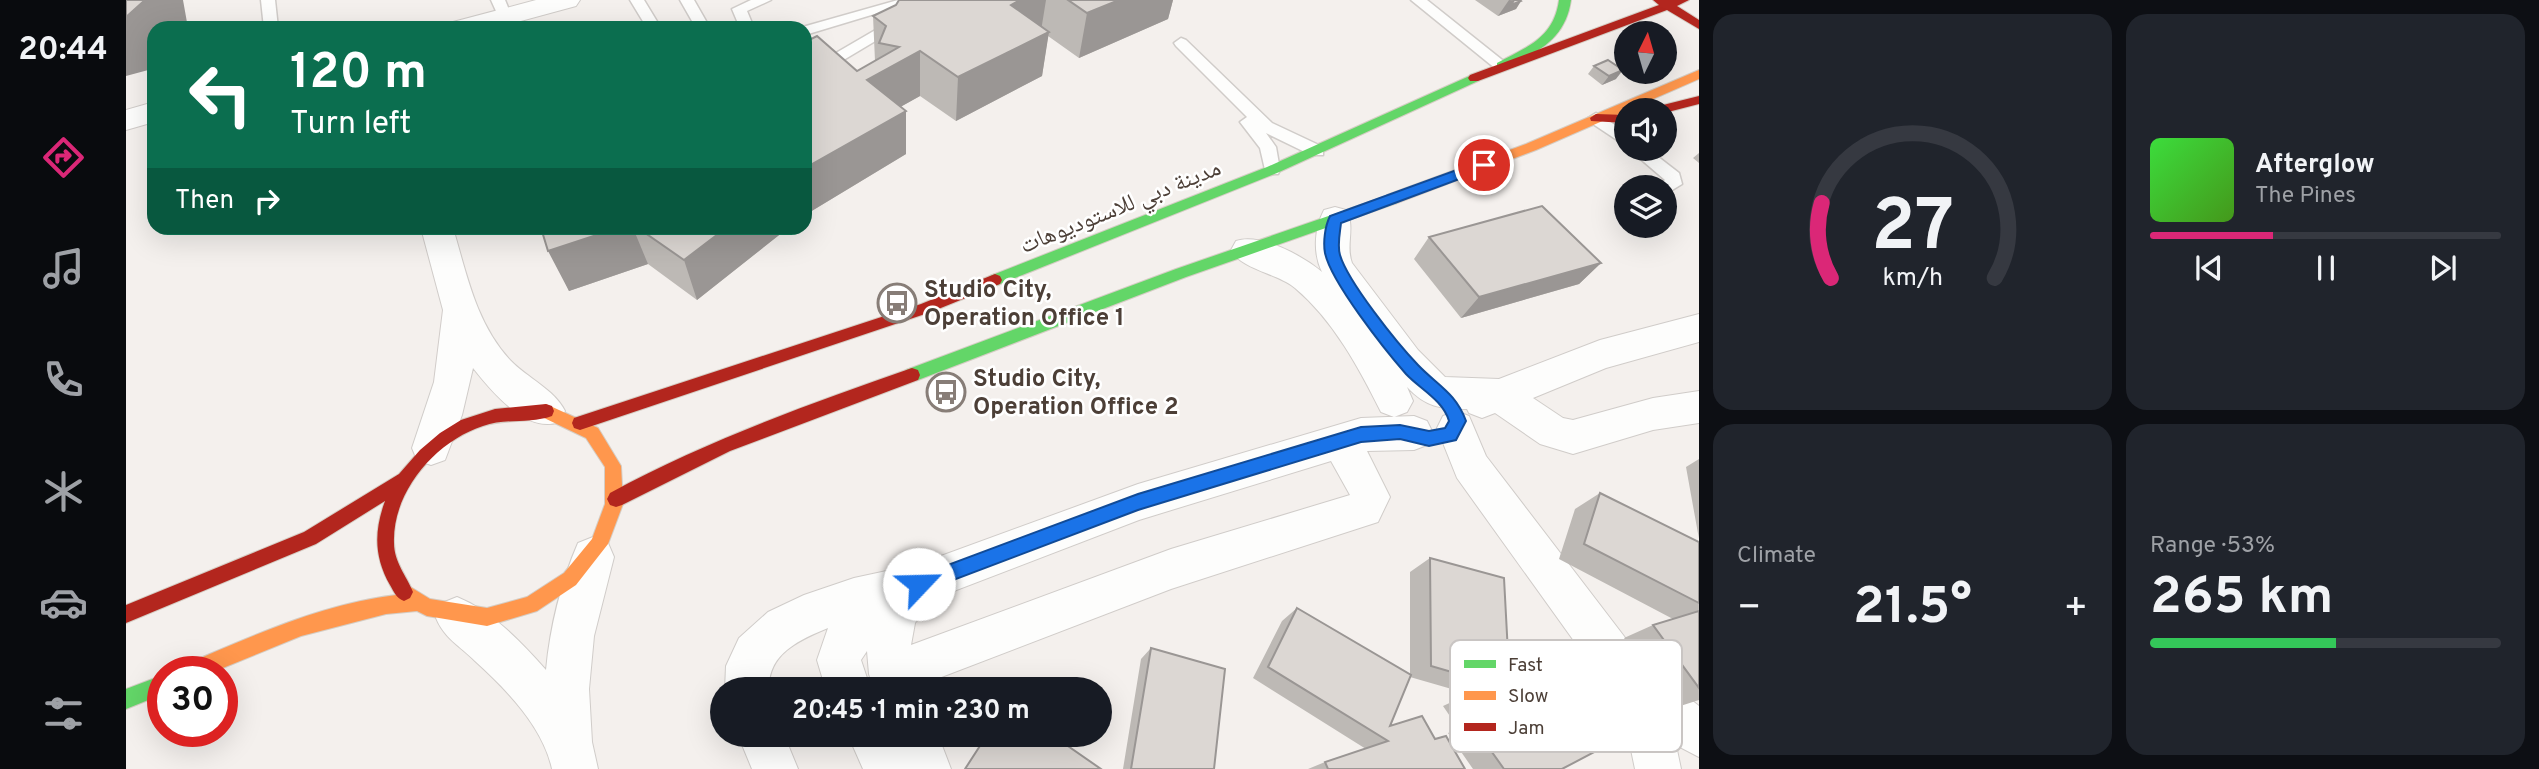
<!DOCTYPE html>
<meta charset="utf-8">
<style>
:root{--surface:#171b24;--page:#20242c;--text:#f1f3f6;--muted:#9ea1a6;--line:#363941;--accent:#db2777}
body{margin:0;font-family:Overpass,"Noto Naskh Arabic",sans-serif;background:var(--page);color:var(--text);height:100vh;display:flex;flex-direction:column;font-size:26px;white-space:nowrap}
*{box-sizing:border-box;margin:0}
p{font-size:23px;color:var(--muted)}
.icon{flex:none;width:38px;height:38px;fill:none;stroke:currentColor;stroke-width:2;stroke-linecap:round;stroke-linejoin:round}
.map{position:relative;flex:1;overflow:hidden}
.side{display:flex;flex-direction:column;gap:14px;padding:14px;background:#0d0f14;width:840px}
.side>*{flex:none}
.hud{position:absolute;left:21px;top:21px;width:665px;height:214px;border-radius:21px;box-shadow:0 7px 28px #0002;background:#0b6e4f;color:#fff;overflow:hidden}
.needle{width:46px;rotate:5deg}
.buttons{position:absolute;left:1488px;top:21px;display:grid;gap:14px}
.buttons a{display:grid;place-items:center;width:63px;height:63px;border-radius:50%;background:var(--surface);box-shadow:0 7px 28px #0002;font-size:35px}
.speed{position:absolute;left:21px;top:656px;display:flex;gap:14px;font-size:35px;font-weight:700;text-align:center}
.speed>*{display:grid;place-content:center;width:91px;height:91px;border-radius:50%;background:var(--surface);box-shadow:0 7px 28px #0002;line-height:1}
.speed .limit{border:10px solid #d22;background:#fff;color:#111}
.pin{position:absolute;display:grid;place-items:center;width:60px;height:60px;color:#fff;margin:-30px;border:4px solid #fff;border-radius:50%;box-shadow:0 2px 7px #0007}
.me{position:absolute;width:77px;margin:-38px;rotate:66deg;stroke-linejoin:round;filter:drop-shadow(0 0 5px #0008)}
.turn{display:flex;align-items:center;gap:24px;height:147px;padding:0 28px;font-size:32px}
.turn .icon{width:91px;height:91px;stroke-width:2.5}
.turn b{display:block;font-size:49px;line-height:60px}
.then{display:flex;align-items:center;height:66px;padding:0 28px;background:#0003;gap:14px;font-size:26px}
.big{font-size:52px;font-weight:700;line-height:1.1}
.side .card{flex:1;display:flex;flex-direction:column;justify-content:center;gap:10px;min-width:0;padding:0 24px;border-radius:21px;background:var(--page)}
.side .dial{align-items:center;gap:0}
.dial svg{height:182px;overflow:visible;fill:none;stroke:var(--line);stroke-width:7;stroke-linecap:round;text-anchor:middle}
.dial text{fill:var(--text);stroke:none}
.song{display:flex;align-items:center;gap:21px}
.cover{width:84px;height:84px;border-radius:10px;background:linear-gradient(135deg,hsl(120 70% 55%),hsl(100 70% 35%))}
.played{height:7px;border-radius:4px;background:linear-gradient(90deg,var(--accent) 35%,var(--line) 35%)}
.keys{display:flex;justify-content:space-around;direction:ltr}
.heat{display:flex;justify-content:space-between;align-items:center;font-size:38px;direction:ltr}
.charge{height:10px;border-radius:5px;background:linear-gradient(90deg,#34c759 53%,var(--line) 0)}
.side .tiles{flex:1;display:grid;gap:14px;grid-template-columns:repeat(2,1fr)}
.trip{position:absolute;left:584px;top:677px;width:402px;height:70px;border-radius:35px;background:var(--surface);box-shadow:0 7px 28px #0002;font-weight:700;line-height:70px;text-align:center}
main{display:flex;flex:1;min-height:0}
.menu{display:flex;flex-direction:column;width:126px;justify-content:space-around;align-items:center;background:#090b0e;color:var(--muted)}
.menu .icon{width:49px;height:49px}
.menu .current{color:var(--accent)}
.menu b{font-size:32px;color:var(--text)}
.map>svg:first-child{display:block}
</style>
<main>
<nav class="menu">
<b>20:44</b>
<svg class="icon current" aria-label="directions" viewBox="0 0 24 24"><path d="M12 3l9 9-9 9-9-9zM9 14v-3h6M13 9l2 2-2 2"/></svg>
<svg class="icon" aria-label="music" viewBox="0 0 24 24"><path d="M9 18V5l10-2v13"/><circle cx="6" cy="18" r="3"/><circle cx="16" cy="16" r="3"/></svg>
<svg class="icon" aria-label="phone" viewBox="0 0 24 24"><path d="M5 4h4l2 5-3 2q2 4 5 5l2-3 5 2v4C11 20 4 13 5 4z"/></svg>
<svg class="icon" aria-label="climate" viewBox="0 0 24 24"><path d="M12 3v18M4 7l16 10M4 17L20 7"/></svg>
<svg class="icon" aria-label="car" viewBox="0 0 24 24"><path d="M5 17H2v-5l4-1 3-4h7l3 4 3 1v5h-3M9 17h6M6 11h13"/><circle cx="7" cy="17" r="2"/><circle cx="17" cy="17" r="2"/></svg>
<svg class="icon" aria-label="filters" viewBox="0 0 24 24"><path d="M4 7h16M4 17h16"/><circle cx="9" cy="7" r="2"/><circle cx="15" cy="17" r="2"/></svg>
</nav>
<div class="map">
<svg width="1573" height="769" viewBox="0 0 1573 769">
<rect width="100%" height="100%" fill="#f4f0ed"/>
<g fill="none" stroke-linecap="round" stroke-linejoin="round">
<defs>
<path id="lane" d="M135,0H149L152,28H138Z
M365,0H379L386,17L384,20H374Z
M504,0H518L535,28H521Z
M554,0H568L584,28H570Z
M625,0H645L621,11L628,28H614L606,9Z
M772,0H795L679,35V28H673Z
M801,0H818L679,83V71Z
M1285,0H1301L1380,63V69H1370Z
M1055,38L1060,40L1146,123L1197,147V155H1185L1140,133L1150,147L1154,170L1152,174H1140L1134,148L1114,122L1121,117L1050,46L1048,43Z
M1470,113L1500,132V146L1464,122L1462,118Z
M1503,149H1522L1553,173L1556,184L1538,195V187H1531L1539,180Z
M1500,201V213L1492,211L1490,207L1492,203Z"/>
<path id="street" d="M410,0H454L450,6L369,28H323L327,22Z
M28,102V122L0,130V110Z
M1209,207L1220,210C1230,227 1219,245 1226,263L1292,350L1319,377L1373,379L1474,340L1573,314V342L1480,368L1407,398L1437,418L1447,420L1527,398L1573,391V423L1527,430L1447,454L1414,444L1369,413L1356,418L1343,413L1341,409C1314,409 1300,407 1281,387L1287,401L1281,412L1268,417L1255,412C1233,368 1208,321 1169,288C1151,273 1116,270 1105,250L1110,241C1135,233 1177,256 1196,272C1187,254 1188,229 1198,210Z
M295,228H327C341,275 350,323 384,360C401,378 428,389 439,411L433,422C401,434 366,392 347,368L336,415L319,460L305,465L291,460L286,448L308,382L317,310Z
M1330,411L1343,416L1360,456L1520,665L1573,706V757L1550,745L1555,769H1509L1503,740L1486,694L1331,478L1311,428L1317,416Z
M1288,416L1301,421L1307,433L1301,445L1288,450L1241,451L1264,497L1252,522L1045,589L792,686L793,690H748L743,674L741,651L735,660L745,690H700L691,660L702,628C673,640 641,654 643,690H599L600,666L613,638L642,612L678,595L728,578L793,564L1012,484L1235,418ZM1205,461L1224,495L1045,549L785,645L789,623L807,599L1013,520Z
M467,537L482,543L488,557L468,636L463,689L466,742L472,769H426C417,727 380,689 349,661C334,646 318,638 310,618L316,603L331,597C366,611 395,642 420,670C424,628 435,582 452,543Z
M612,735H658L672,769H626Z
M722,735H812L825,769H737Z"/>
<path id="fast" d="M1433,0H1445C1441,30 1423,46 1397,59C1388,64 1380,70 1371,69V63C1401,47 1428,38 1433,0Z
M1348,74L1352,75V81L1151,173L874,284L869,286L862,280L864,276L1141,167Z
M1266,194L1271,195L1273,199L1271,203L1060,277L792,380H780L778,375L780,370L1050,269Z
M37,675V694L0,709V689Z"/>
<path id="slow" d="M1573,70V79L1410,150L1271,203L1266,204L1259,199L1261,195L1400,144Z
M420,404L472,428L495,466L497,504L482,544L450,585L411,611L361,626L301,616L291,611L260,614L175,636L87,672H56L58,665C126,636 196,604 270,595L272,586L278,583L304,599L361,608L401,597L438,573L466,539L479,504V467L460,438L414,416L412,411L414,406Z"/>
<path id="jam" d="M1527,0H1563L1551,6L1573,20V29L1541,10L1352,81H1344L1342,78L1344,75L1533,5Z
M1573,96V104L1538,113V110H1527L1529,107Z
M1470,114L1500,115V123L1465,121L1464,118Z
M869,274L874,276L876,280L874,284L805,312L454,430L448,428L446,423L448,418L454,416L795,304Z
M786,368L792,370L794,375L792,380L604,451L496,505L490,507L484,505L481,499L484,493C580,441 683,404 786,368Z
M420,404L426,406L428,411L426,416C404,424 379,418 357,426C310,441 266,492 268,543C268,562 280,575 287,592L284,598L278,601C270,598 268,592 264,585C248,557 248,531 259,501L190,544L0,623V605L178,532L273,474L294,450L314,433L335,420L369,409Z"/>
</defs>
<!-- lane casing -->
<use href="#lane" stroke="#d0ccc9" stroke-width="3"/>
<!-- street casing -->
<use href="#street" stroke="#d0ccc9" stroke-width="2"/>
<!-- fast casing -->
<use href="#fast" stroke="#d5cdc4" stroke-width="2"/>
<!-- slow casing -->
<use href="#slow" stroke="#d5cdc4" stroke-width="2"/>
<!-- jam casing -->
<use href="#jam" stroke="#d5cdc4" stroke-width="2"/>
<!-- lane -->
<use href="#lane" fill="#fdfdfc" fill-rule="evenodd"/>
<!-- street -->
<use href="#street" fill="#fdfdfc" fill-rule="evenodd"/>
<!-- fast -->
<use href="#fast" fill="#63d668" fill-rule="evenodd"/>
<!-- slow -->
<use href="#slow" fill="#ff974d" fill-rule="evenodd"/>
<!-- jam -->
<use href="#jam" fill="#b3261e" fill-rule="evenodd"/>
</g>
<!-- wall -->
<path fill="#bdb9b5" d="M773,0H1047L1042,19L953,58L922,36L916,76L830,121L794,96L774,107L780,111V154L684,212L679,207V42L731,71L749,61L747,16L770,5Z
M1349,0H1394L1395,1L1390,9L1372,16Z
M1468,66L1490,79L1476,85L1462,74Z
M1573,153V163L1567,158Z
M415,228H662L571,300L522,264L443,291Z
M1303,237L1475,263L1453,284L1335,318L1288,259Z
M1573,459V539L1560,467Z
M1474,493L1573,542V700L1548,708L1498,638L1527,625L1547,619L1433,559L1449,509Z
M1304,558L1384,689L1411,675L1437,664L1436,769H1347L1322,733L1332,728L1317,706L1343,694L1284,677L1264,726L1309,739L1339,769H1182L1199,762L1240,749L1127,678L1156,621L1171,608L1284,675V572Z
M1025,648L1088,769H997L1015,659Z"/>
<!-- shaded-wall -->
<path fill="#9a9694" d="M19,0H57L62,28H28V67L26,69L0,76V17Z
M894,0H920L915,31L885,5Z
M993,0H1047L1042,19L953,58L961,13Z
M1383,0L1395,1L1390,9L1372,16Z
M923,32L916,76L830,121L832,77Z
M794,51V96L744,124L741,80Z
M1497,70L1490,79L1476,85L1483,76Z
M780,111V154L684,212L679,180V168Z
M492,228H507L522,264L443,291L422,251Z
M600,228H662L571,300L558,260Z
M1475,263L1453,284L1335,318L1353,297Z"/>
<!-- building -->
<path fill="#dcd7d3" stroke="#9a9694" stroke-width="2" d="M0,0H19L0,17Z
M773,0H894L885,5L923,32L832,77L794,51L741,80L780,111L679,168V42L691,36L731,71L773,47L753,43L760,26L747,16L770,5Z
M942,0H993L961,13Z
M1388,0H1394L1395,1L1385,5Z
M1482,60L1497,70L1483,76L1468,66Z
M1416,206L1475,263L1353,297L1303,237Z
M415,228H492L422,251Z
M512,228H600L558,260Z
M1474,493L1573,542V603L1458,544Z
M1304,558L1378,578L1384,691L1437,664L1495,738L1436,769H1378L1346,724L1356,719L1340,696L1367,684L1305,666Z
M1171,608L1285,675L1264,726L1296,716L1309,739L1320,736L1339,769H1202L1199,762L1262,741L1142,667Z
M1573,611V688L1527,625Z
M1025,648L1099,669L1088,769H1005Z
M861,735H926L975,769H839Z"/>
<!-- route -->
<path fill="#1a73e8" stroke="#114b97" stroke-width="2" d="M1358,160L1365,165L1363,168L1215,223C1214,233 1211,245 1214,255C1222,282 1271,343 1292,365C1311,385 1330,393 1340,421L1330,440L1303,446L1274,439L1235,442L1012,510L793,593L787,591L784,584L787,578L1012,494L1235,427L1274,425L1303,431L1319,428L1323,421C1317,400 1294,389 1280,374C1259,350 1205,282 1199,253C1197,242 1199,226 1204,216Z"/>
<!-- icons -->
<defs>
<symbol id="bus-ring" viewBox="-11 -11 22 22"><circle r="9.5" fill="#fff" stroke="#877d77" stroke-width="1.5"/><path d="M-5-6H5V4H4V6H2V4H-2V6H-4V4H-5ZM-3.5-4V0h7V-4ZM-3.5 1.2v1.5H-2V1.2ZM2 1.2v1.5H3.5V1.2Z" fill="#877d77"/></symbol>
</defs>
<g fill-rule="evenodd">
<use href="#bus-ring" x="749" y="281" width="44" height="44"/>
<use href="#bus-ring" x="798" y="370" width="44" height="44"/>
</g>
<g text-anchor="middle" stroke-width="5" stroke-linejoin="round" paint-order="stroke">
<!-- street labels -->
<g font-size="24" fill="#4c3f37" stroke="#fff">
<text transform="translate(994 206) rotate(-22)" y="8">مدينة دبي للاستوديوهات</text>
</g>
<!-- poi labels -->
<g font-size="24" font-weight="bold" fill="#4c3f37" stroke="#fff" text-anchor="start">
<text x="798" y="297">Studio City,<tspan x="798" dy="28">Operation Office 1</tspan></text>
<text x="847" y="386">Studio City,<tspan x="847" dy="28">Operation Office 2</tspan></text>
</g>
</g>
<!-- legend -->
<rect x="1324" y="640" width="232" height="112" rx="10" fill="#fff" stroke="#c9c5c3" stroke-width="2"/>
<rect x="1338" y="660" width="32" height="8" fill="#63d668"/>
<rect x="1338" y="691" width="32" height="9" fill="#ff974d"/>
<rect x="1338" y="723" width="32" height="8" fill="#b3261e"/>
<g font-size="19" fill="#4c3f37">
<text x="1382" y="671">Fast</text>
<text x="1382" y="702">Slow</text>
<text x="1382" y="734">Jam</text>
</g>
</svg>
<div class="buttons">
<a><svg class="needle" viewBox="-14 -14 28 28"><path d="M0-13l5 13h-10z" fill="#e53935"/><path d="M0 13l5-13h-10z" fill="#9ea1a6"/></svg></a>
<a><svg class="icon" aria-label="sound" viewBox="0 0 24 24"><path d="M4 9h4l5-4v14l-5-4H4zM17 9q2 3 0 6"/></svg></a>
<a><svg class="icon" aria-label="layers" viewBox="0 0 24 24"><path d="M12 4l9 5-9 5-9-5zM3 14l9 5 9-5"/></svg></a>
</div>
<div class="speed"><div class="limit">30</div></div>
<div class="pin" style="left:1358px;top:165px;background:#d93025"><svg class="icon" aria-label="arrive" viewBox="0 0 24 24"><path d="M6 21V4h12l-3 4 3 4H6"/></svg></div>
<svg class="me" style="left:793px;top:584px" viewBox="-20 -20 40 40"><circle r="19" fill="#fff"/><path d="M0-13L10 11 0 6-10 11z" fill="#1a73e8"/></svg>
<div class="trip">20:45 · 1 min · 230 m</div>
<div class="hud">
<div class="turn"><svg class="icon" aria-label="left" viewBox="0 0 24 24"><path d="M17 20v-9H6M10 6l-5 5 5 5"/></svg><div><b>120 m</b>Turn left</div></div>
<div class="then">Then<svg class="icon" aria-label="right" viewBox="0 0 24 24"><path d="M7 20v-9h11M14 6l5 5-5 5"/></svg></div>
</div>
</div>
<section class="side">
<div class="tiles">
<div class="card dial"><svg viewBox="0 0 100 80">
<path d="M14 69A42 42 0 1 1 86 69"/>
<path d="M14 69A42 42 0 0 1 10 36" stroke="#db2777"/>
<text x="50" y="56" font-size="32" font-weight="700">27</text>
<text x="50" y="72" font-size="11">km/h</text>
</svg></div>
<div class="card">
<div class="song"><i class="cover"></i><div><b>Afterglow</b><p>The Pines</p></div></div>
<div class="played"></div>
<div class="keys"><svg class="icon" aria-label="previous" viewBox="0 0 24 24"><path d="M18 5L8 12l10 7zM5 5v14"/></svg><svg class="icon" aria-label="pause" viewBox="0 0 24 24"><path d="M8 5v14M16 5v14"/></svg><svg class="icon" aria-label="next" viewBox="0 0 24 24"><path d="M6 5l10 7-10 7zM19 5v14"/></svg></div>
</div>
<div class="card"><p>Climate</p>
<div class="heat"><a>−</a><b class="big">21.5°</b><a>+</a></div>
</div>
<div class="card"><p>Range · 53%</p><b class="big">265 km</b><div class="charge"></div></div>
</div>
</section>
</main>
